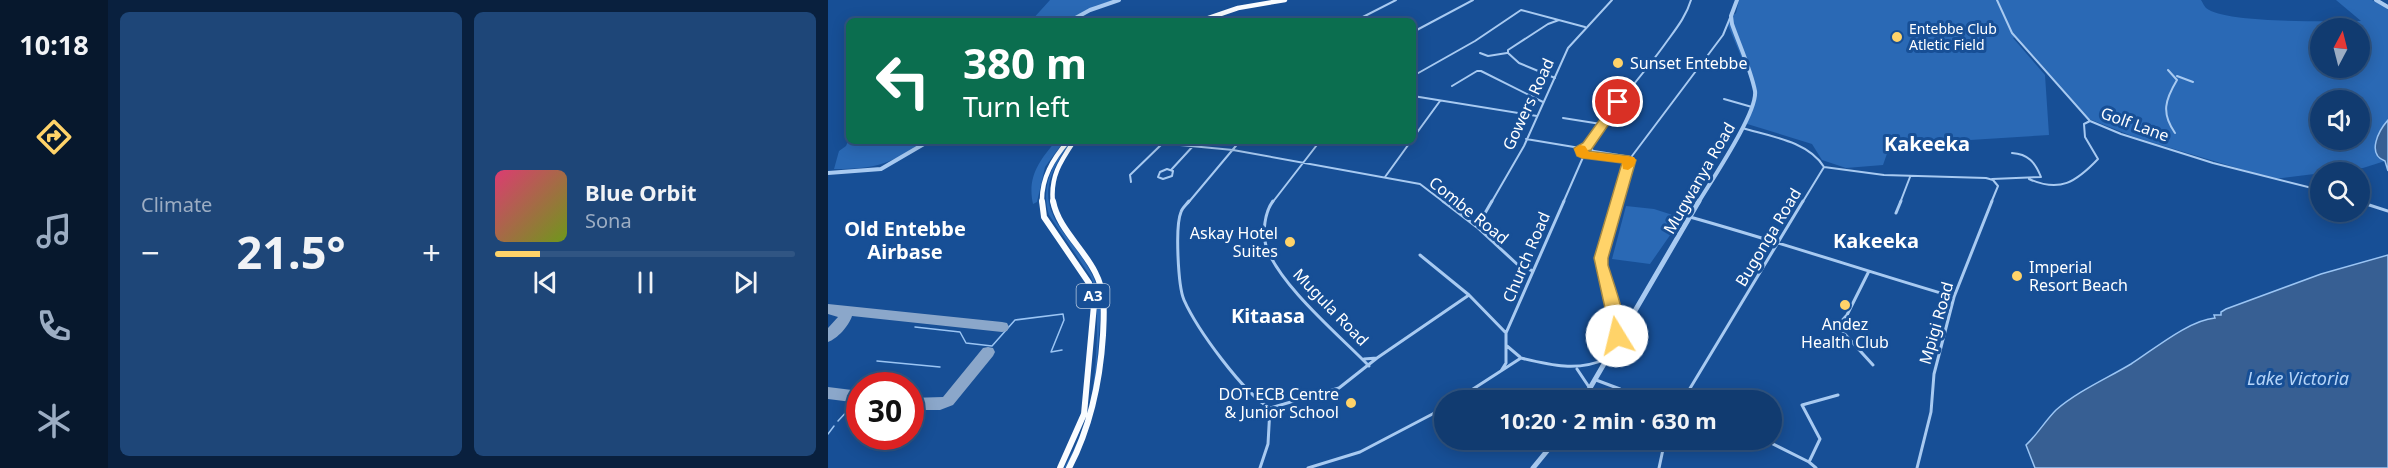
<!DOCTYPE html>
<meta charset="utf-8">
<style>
:root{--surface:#113b70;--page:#1e4678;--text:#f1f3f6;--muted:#9cadc3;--line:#305583;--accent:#ffd369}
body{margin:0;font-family:"Noto Sans",sans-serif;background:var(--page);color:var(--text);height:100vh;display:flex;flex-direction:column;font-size:22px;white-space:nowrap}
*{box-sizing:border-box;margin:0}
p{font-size:20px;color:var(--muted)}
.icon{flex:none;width:33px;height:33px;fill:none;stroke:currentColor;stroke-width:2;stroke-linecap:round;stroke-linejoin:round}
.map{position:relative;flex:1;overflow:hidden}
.sheet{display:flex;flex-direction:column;gap:12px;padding:12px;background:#09203e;width:720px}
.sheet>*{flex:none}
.hud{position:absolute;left:18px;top:18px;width:570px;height:126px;border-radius:9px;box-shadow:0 3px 15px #0003,0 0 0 2px var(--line);background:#0b6e4f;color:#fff;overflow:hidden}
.needle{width:39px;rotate:7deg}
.fabs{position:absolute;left:1482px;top:18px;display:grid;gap:12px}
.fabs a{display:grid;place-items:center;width:60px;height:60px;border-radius:50%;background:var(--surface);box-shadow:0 3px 15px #0003,0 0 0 2px var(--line);font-size:30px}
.speed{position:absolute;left:18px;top:372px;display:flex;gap:12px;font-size:30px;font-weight:700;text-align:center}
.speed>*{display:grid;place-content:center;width:78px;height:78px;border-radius:50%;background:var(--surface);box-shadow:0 3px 15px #0003,0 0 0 2px var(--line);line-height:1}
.speed .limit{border:9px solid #d22;background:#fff;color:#111}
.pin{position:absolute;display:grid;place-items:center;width:51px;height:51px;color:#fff;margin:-26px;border:3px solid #fff;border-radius:50%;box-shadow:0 2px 6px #0007}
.me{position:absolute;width:66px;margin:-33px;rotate:351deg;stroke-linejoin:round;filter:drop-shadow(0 0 4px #0008)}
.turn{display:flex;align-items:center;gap:21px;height:126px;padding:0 18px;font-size:27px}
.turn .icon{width:78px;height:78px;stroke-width:2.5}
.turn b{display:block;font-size:42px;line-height:51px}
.big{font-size:45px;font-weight:700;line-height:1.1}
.sheet .tile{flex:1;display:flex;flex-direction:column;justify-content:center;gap:9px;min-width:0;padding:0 21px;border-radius:9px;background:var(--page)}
.song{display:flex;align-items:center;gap:18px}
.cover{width:72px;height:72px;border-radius:9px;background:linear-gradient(135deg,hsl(340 70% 55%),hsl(80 70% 35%))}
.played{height:6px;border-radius:3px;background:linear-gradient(90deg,var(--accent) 15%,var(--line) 15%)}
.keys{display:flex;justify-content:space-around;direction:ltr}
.heat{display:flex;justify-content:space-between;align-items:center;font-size:33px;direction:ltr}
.sheet .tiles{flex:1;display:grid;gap:12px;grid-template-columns:repeat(2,1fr)}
.trip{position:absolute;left:606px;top:390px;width:348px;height:60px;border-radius:30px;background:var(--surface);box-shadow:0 3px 15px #0003,0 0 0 2px var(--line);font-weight:700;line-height:60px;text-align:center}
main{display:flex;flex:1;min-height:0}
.tab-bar{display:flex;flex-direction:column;width:108px;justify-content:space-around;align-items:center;background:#07182d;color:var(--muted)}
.tab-bar .icon{width:42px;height:42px}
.tab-bar .selected{color:var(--accent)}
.tab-bar b{font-size:27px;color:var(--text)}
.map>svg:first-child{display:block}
</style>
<main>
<nav class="tab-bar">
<b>10:18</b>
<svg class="icon selected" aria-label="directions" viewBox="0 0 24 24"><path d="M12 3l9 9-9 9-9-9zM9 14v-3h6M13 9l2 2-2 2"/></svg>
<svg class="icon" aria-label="music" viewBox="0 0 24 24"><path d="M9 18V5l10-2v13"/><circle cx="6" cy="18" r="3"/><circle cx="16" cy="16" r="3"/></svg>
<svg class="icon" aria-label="phone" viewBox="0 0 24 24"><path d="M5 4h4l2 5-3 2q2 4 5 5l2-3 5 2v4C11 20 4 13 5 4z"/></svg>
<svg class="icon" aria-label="climate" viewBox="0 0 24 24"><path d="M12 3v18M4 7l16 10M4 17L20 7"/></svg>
</nav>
<section class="sheet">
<div class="tiles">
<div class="tile"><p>Climate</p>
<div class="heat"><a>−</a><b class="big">21.5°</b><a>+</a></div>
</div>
<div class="tile">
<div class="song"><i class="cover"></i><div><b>Blue Orbit</b><p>Sona</p></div></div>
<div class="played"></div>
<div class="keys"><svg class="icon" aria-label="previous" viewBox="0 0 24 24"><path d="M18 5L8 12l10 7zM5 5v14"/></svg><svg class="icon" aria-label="pause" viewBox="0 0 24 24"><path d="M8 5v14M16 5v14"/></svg><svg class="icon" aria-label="next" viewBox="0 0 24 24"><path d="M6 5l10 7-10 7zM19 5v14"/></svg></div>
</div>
</div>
</section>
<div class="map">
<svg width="1560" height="468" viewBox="0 0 1560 468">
<rect width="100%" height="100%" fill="#174f96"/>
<!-- green -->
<path fill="#2a69b5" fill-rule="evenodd" d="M222,0H287L267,6L238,21H203Z
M911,0H1373C1375,3 1376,6 1378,8C1397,24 1506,21 1533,21L1508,0H1544L1560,8V120C1551,129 1539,155 1557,161L1535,168L1446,179L1309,138L1261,119L1188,37L1185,38L1217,75L1221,135L1062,145L1055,165L1018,168L994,160L984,144L916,123L923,112L927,90L900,25V19L908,13ZM1492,28H1532V68H1492ZM1492,100H1532V140H1492Z
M21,139V141H100C61,163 52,169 6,169L11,151L18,146Z
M228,141H236L217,167L209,202L205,204C199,177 211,161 228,141Z
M242,141H244C179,223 267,234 273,307L267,390L262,414L239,468H236C246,450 254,433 260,413C268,387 274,301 263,277L221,215C212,186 225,163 242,141Z
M798,206L826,209L854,218L822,264L784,259Z"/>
<!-- water -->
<path fill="#375f93" stroke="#9bc5f4" stroke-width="1.5" d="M1560,120V171L1557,161C1538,154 1551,130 1560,120Z
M1560,255V468H1207L1198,445C1209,435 1217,421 1228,410C1250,391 1278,379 1303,364C1325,350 1361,320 1387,318L1386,315H1393V312L1398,309L1493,274Z"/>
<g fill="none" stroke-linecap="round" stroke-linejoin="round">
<!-- stream -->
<path stroke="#9bc5f4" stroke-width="1.5" d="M87,327L132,332L138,343L164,346L187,320L235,314L236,320L223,352L234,350
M49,361L112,367
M10,421L22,408
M0,434L6,426"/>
<!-- taxiway -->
<path fill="#8ba7ca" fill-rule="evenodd" d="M0,304L174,322L179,323L181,327L179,331L174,332L24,316C21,326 9,339 0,342V328L10,317L0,314Z
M160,347L165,348L167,352L165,356L125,405L112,410H82V398L115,397L155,348Z
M0,387L32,391V403L0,399Z"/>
<!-- minor-far1 -->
<path stroke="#a8caf1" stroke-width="2" d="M1169,0L1184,33L1262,121L1293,134L1385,163L1492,190
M527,21L568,0
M585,32L645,0
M652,53L660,56L679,53
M1340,70L1349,80C1337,100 1333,113 1347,133
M585,76L647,41L693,10L757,27
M1349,76L1365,82
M727,78L691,63L680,53V50L720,24L731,20
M624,86L649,71H653L715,102
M585,96L709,116
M896,99L924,107
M735,118L773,124
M914,128C941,136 980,141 996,167L974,203
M585,138L612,101
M698,139L752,148
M310,141L405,150L592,184L617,203
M760,145C783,109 812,79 837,44C847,30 858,17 863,0
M760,145L766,152L756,155L752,148Z
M766,151L803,157
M765,154L801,160
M996,167L1056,175L1158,178L1165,180L1170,186L1163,203
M339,169L345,171L344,176L335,179L330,177L332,172Z
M343,170L366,145
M557,177L583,141
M1164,179L1213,177C1207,162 1200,154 1184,153
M1201,179C1232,193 1248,182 1270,159L1257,137L1256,124L1262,121
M303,182L302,175L335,143
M1532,202L1534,203
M360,203L412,141
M444,203L492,141
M663,203L696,146L740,48L784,0
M735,203L756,155
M789,203L801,160L895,35L902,18
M1072,203L1082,177"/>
<!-- minor -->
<path stroke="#a8caf1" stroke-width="3" d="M361,201C358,205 354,208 353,212C347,226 350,286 356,300C369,329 415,393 442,408L440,444L432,468
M445,201C437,212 434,232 438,246C451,285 512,336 541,366
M615,201L649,227L690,265L705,271
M1532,202L1560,211
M1068,213L1073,201
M862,217C951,242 1038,271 1126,297
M649,227L664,201
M592,255L641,295L678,333
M1040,273L1019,315L1011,324L1014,331L1045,365
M789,338V324L773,258L789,201
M679,346L692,357
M536,359L549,358
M749,369L761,387
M673,371L678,363V333L736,201
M768,380L792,389L801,400
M628,400L693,358C722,365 749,372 778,359
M855,400L975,201
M442,408L511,388L549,358L641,295
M937,440L981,462L992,439L974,405L1010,395
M981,462L988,468
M480,468L532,452L616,408
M831,468L837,440
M1089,468L1103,412L1106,374L1126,297L1164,201"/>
<!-- tertiary-far1 -->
<path stroke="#a8caf1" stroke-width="4" d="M1548,0L1560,7
M242,21L262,10L291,0
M0,173L53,169L101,141
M870,203C883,181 930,112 927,91C923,70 911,44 904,24L903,16L909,0"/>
<!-- tertiary -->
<path stroke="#a8caf1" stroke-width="5" d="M755,400L871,201
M705,468L728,440"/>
<!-- trunk-far1 -->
<path stroke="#f9fcff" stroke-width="4.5" d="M372,21L410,8L457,0
M214,203C213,178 225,159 240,141
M225,203C222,177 232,162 246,141"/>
<!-- trunk -->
<path stroke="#f9fcff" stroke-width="6" d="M214,201L216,217L261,283L266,305L256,414L232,468
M225,201C230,228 255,248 267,272C278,293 276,312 275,335C272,382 263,426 241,468"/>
</g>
<!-- route -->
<path fill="#ffd369" stroke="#a68944" stroke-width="1.5" d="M790,99L796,102L763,150L759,151L801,156L808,160L780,258V265C785,282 802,325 795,340H784L766,258L794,163L754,158L749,156L746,148L755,143L786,100Z"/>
<!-- slow -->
<path fill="#f59e0b" d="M752,145L757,146L761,152L806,157L808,160L806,166L800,170L795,169L794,163L754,158L749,156L746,149Z"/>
<!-- markers -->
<g fill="#ffd369" stroke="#174f96" stroke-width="2">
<circle cx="1069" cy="37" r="6"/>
<circle cx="790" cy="63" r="6"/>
<circle cx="462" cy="242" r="6"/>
<circle cx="1189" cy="276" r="6"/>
<circle cx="1017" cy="305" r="6"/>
<circle cx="523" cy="403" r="6"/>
</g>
<g text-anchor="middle" stroke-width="6" stroke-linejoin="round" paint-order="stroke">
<!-- far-poi labels -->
<g font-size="14" fill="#fff" stroke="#174f96" text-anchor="start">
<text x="1081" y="34">Entebbe Club<tspan x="1081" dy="16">Atletic Field</tspan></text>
</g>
<!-- shield labels -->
<rect fill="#174f96" stroke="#b9cae0" stroke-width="1.5" x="248.5" y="284" width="33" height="24" rx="4.5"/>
<g font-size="15" font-weight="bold" fill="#fff">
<text x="265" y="301">A3</text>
</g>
<!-- poi labels -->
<g font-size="16" fill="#fff" stroke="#174f96" text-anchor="start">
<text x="802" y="69">Sunset Entebbe</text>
<text x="450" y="239" text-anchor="end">Askay Hotel<tspan x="450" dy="18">Suites</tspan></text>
<text x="1201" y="273">Imperial<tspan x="1201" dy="18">Resort Beach</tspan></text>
<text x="1017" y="330" text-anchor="middle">Andez<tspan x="1017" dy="18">Health Club</tspan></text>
<text x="511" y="400" text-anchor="end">DOT ECB Centre<tspan x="511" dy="18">&amp; Junior School</tspan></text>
</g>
<!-- street labels -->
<g font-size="16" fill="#fff" stroke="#174f96">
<text transform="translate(700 104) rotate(-65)" y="6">Gowers Road</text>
<text transform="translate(1307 124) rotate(20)" y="6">Golf Lane</text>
<text transform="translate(871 178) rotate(-60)" y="6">Mugwanya Road</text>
<text transform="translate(641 210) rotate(39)" y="6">Combe Road</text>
<text transform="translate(940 237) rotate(-59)" y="6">Bugonga Road</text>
<text transform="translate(698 257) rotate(-67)" y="6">Church Road</text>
<text transform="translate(503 307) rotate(46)" y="6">Mugula Road</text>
<text transform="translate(1108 323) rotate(-74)" y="6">Mpigi Road</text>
</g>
<!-- water labels -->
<g font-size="18" font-style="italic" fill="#b5d4f8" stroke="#174f96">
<text x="1470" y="385">Lake Victoria</text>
</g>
<!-- quarter labels -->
<g font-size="20" font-weight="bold" fill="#fff" stroke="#174f96">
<text x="1099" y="151">Kakeeka</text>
<text x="77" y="236">Old Entebbe<tspan x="77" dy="23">Airbase</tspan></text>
<text x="1048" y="248">Kakeeka</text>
<text x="440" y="323">Kitaasa</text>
</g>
</g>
</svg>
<div class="fabs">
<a><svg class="needle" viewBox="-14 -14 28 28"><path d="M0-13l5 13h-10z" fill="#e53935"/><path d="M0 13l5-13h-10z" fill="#9cadc3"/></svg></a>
<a><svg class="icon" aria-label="sound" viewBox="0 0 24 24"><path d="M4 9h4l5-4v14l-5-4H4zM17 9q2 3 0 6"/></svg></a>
<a><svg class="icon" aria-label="search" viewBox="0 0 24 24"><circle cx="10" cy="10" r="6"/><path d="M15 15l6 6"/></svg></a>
</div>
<div class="speed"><div class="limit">30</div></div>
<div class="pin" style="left:790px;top:102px;background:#d93025"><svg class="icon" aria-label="arrive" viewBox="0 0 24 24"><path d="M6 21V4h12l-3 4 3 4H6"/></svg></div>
<svg class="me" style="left:789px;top:336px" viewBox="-20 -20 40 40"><circle r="19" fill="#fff"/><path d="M0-13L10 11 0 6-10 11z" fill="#ffd369"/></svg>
<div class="trip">10:20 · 2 min · 630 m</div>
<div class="hud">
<div class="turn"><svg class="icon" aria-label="left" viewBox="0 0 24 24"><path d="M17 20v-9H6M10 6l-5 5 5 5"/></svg><div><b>380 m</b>Turn left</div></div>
</div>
</div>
</main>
